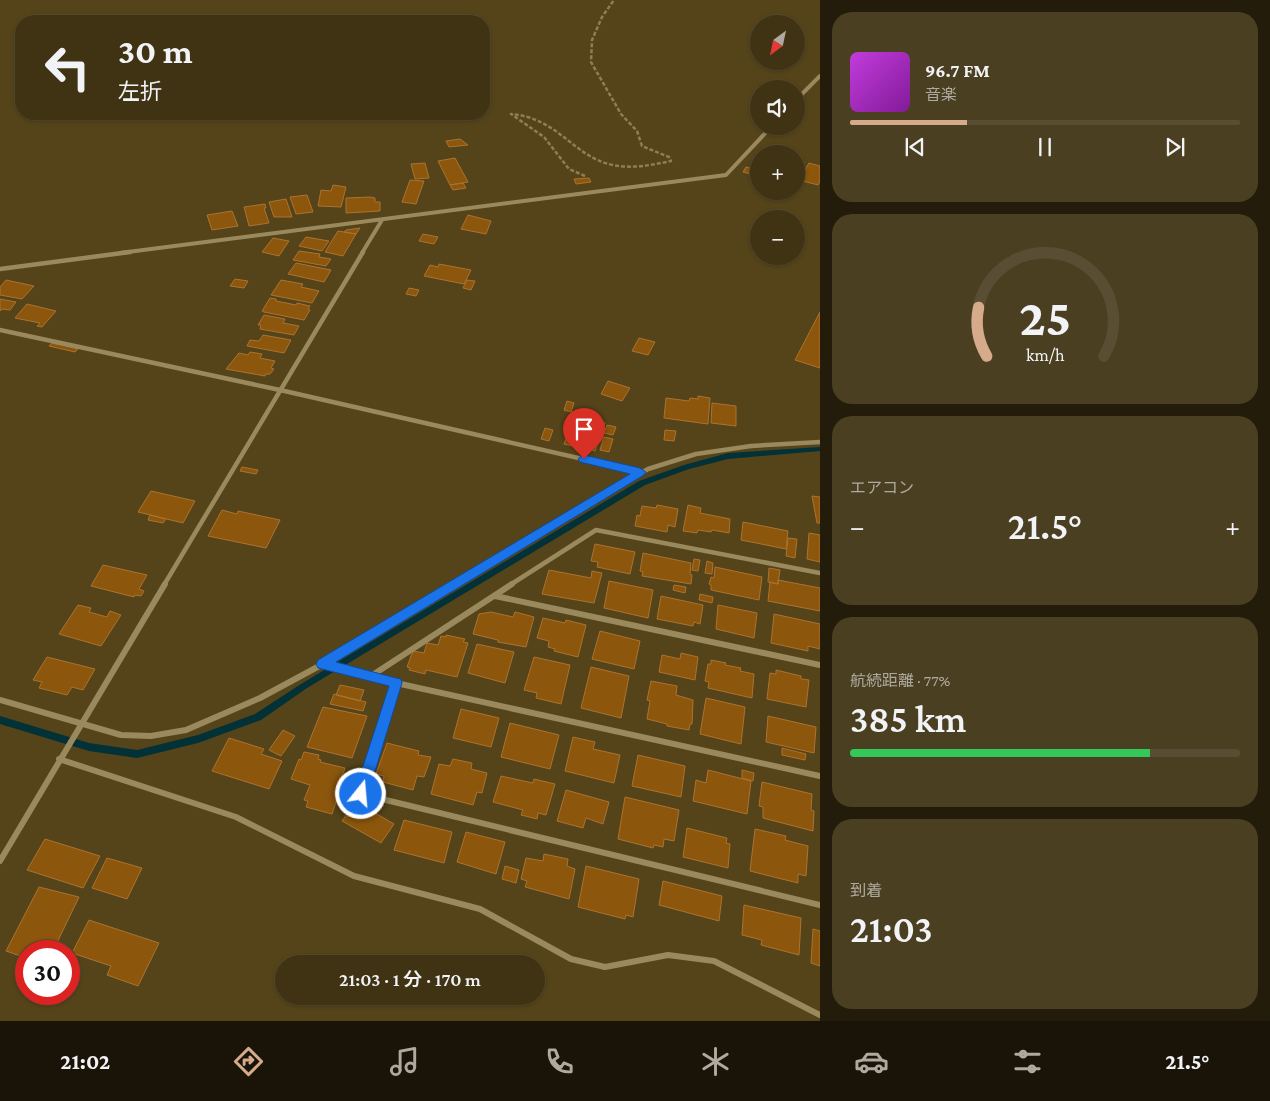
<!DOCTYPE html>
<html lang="ja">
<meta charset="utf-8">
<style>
:root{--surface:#403313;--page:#4b3f21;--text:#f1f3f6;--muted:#aeaaa0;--line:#594e33;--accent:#d6ab8b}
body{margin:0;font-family:"Crimson Pro","Noto Sans JP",serif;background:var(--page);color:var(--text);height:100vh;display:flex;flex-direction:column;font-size:19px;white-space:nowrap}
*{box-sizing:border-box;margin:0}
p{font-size:16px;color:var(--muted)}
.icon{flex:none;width:28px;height:28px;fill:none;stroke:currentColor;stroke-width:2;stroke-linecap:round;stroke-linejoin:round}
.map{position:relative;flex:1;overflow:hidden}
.drawer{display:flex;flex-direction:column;gap:12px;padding:12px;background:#231c0a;width:450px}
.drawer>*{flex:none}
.hud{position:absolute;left:15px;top:15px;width:475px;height:105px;border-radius:20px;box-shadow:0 1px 4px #0004,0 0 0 1px var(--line);background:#403313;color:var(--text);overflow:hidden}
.needle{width:32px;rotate:213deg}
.buttons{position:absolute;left:750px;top:15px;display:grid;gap:10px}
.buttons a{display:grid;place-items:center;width:55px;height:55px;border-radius:50%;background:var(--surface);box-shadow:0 1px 4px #0004,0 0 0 1px var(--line);font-size:25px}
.speed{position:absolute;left:15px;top:940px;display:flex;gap:10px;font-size:25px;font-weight:700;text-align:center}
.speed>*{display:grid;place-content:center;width:65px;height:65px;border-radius:50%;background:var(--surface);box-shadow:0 1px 4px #0004,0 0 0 1px var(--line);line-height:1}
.speed .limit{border:8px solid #d22;background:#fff;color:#111}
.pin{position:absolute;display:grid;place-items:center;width:42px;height:42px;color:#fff;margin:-51px -21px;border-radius:50% 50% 50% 0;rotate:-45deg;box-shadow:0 0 5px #0007}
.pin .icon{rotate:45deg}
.me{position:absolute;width:55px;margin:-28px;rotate:17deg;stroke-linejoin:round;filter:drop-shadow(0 0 4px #0008)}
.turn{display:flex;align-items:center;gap:18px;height:105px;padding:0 20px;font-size:22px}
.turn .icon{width:65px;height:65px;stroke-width:2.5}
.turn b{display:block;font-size:35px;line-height:42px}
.big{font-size:38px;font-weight:600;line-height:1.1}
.drawer .card{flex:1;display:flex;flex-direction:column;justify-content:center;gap:8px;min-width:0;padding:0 18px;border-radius:20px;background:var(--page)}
.drawer .dial{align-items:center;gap:0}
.dial svg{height:130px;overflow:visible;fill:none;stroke:var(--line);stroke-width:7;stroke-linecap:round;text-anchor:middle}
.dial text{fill:var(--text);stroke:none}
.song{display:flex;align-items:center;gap:15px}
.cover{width:60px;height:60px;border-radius:8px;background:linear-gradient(135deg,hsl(290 70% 55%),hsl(290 70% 35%))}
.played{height:5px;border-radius:2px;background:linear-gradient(90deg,var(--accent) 30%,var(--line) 30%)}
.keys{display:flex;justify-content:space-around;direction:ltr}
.heat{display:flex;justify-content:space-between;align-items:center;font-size:28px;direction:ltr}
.charge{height:8px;border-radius:4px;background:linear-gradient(90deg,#34c759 77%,var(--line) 0)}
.trip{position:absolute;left:275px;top:955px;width:270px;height:50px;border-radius:25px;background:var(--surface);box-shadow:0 1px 4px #0004,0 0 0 1px var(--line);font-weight:600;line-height:50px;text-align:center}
.tabs{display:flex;height:80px;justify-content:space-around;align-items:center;background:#1a1408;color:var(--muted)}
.tabs .icon{width:35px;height:35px}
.tabs .active{color:var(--accent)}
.tabs b{font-size:22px;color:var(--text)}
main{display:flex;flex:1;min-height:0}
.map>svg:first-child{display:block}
</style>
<main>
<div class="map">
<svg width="820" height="1021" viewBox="0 0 820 1021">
<rect width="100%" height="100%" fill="#554419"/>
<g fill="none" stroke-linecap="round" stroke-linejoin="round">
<!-- stream -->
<path fill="#023137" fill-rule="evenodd" d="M820,447V451L728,459L689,469L645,485L307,688L261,720L198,743L137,758L89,751L0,724V716L89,743L137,750L198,735L255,714L301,684L639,481L684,465L728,453Z"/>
</g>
<!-- building -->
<path fill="#8c570c" stroke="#aa7331" d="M460,139L468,145L449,147L446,141Z
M759,156V176L743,172L746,167L750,168Z
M455,158L468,182L450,185L438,161Z
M796,160L804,162L796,175Z
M425,163L429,178L415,179L411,164Z
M809,163L820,166V181L818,185L799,180Z
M589,178L591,182L576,184L574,179Z
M410,180L424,181L416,204L402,202Z
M463,183L466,188L453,190L450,185Z
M333,185L346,187L341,207L318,206L321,190L331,191Z
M307,195L313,212L296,214L290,197Z
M370,197L375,198V202H380V211L346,213V198Z
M286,199L292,217H274L269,202Z
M265,204L266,208H264L269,223L249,226L244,207Z
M232,211L238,226L212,230L207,215Z
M468,215L491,221L486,234L461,229Z
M360,228L356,234L344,232L346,230Z
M338,231L356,234L343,256L325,252Z
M423,234L438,237L434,244L419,241Z
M306,237L329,241L322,251L299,246Z
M273,238L289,241L279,256L262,252Z
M299,251L320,254L319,257L331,259L326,266L293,260Z
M296,263L331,270L324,282L288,274Z
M439,264L471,270L464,284L424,276L430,265L438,267Z
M235,279L248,281L244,288L230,286Z
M6,280L34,286L22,299L0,295V287Z
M281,280L303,284L301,287L319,291L312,303L271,295Z
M467,280L475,281L471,290L463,288Z
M409,288L419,290L416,296L406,294Z
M270,298L276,299V301L296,305L297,303L310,306L308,309L310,310L304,320L264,312L262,311Z
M0,299L16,302L10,310L2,309L0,311Z
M27,304L56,311L42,327L37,326L40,323L15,318Z
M820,312V368L795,360Z
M264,315L285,319L283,323L299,326L294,335L260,329L261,325H258Z
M263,335L291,340L284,353L247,346L250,340L259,341Z
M639,338L655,342L648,355L632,351Z
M52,343L78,349L75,352L49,346Z
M250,352L262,354L260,358L275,361L271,368L274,369L270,374H266L265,376L226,369L239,353L248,355Z
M608,381L630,388L622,401L601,394Z
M698,396L710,398L708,424L664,418L666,398L689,401L690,398L698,399Z
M567,401L574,403L571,412L564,410Z
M712,403L736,406V426L711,423Z
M584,418L605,423L595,451L564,444L573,420L583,422Z
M607,425L616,427L613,435L604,433Z
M545,428L553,430L549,441L541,439Z
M665,430L676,431L674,441L664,440Z
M604,437L613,439L609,452L600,450Z
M242,467L258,470L256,474L240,471Z
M151,491L195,501L183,523L138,512Z
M812,496L820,497V523H817Z
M657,505L678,509L675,527L668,525L667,532L635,526L637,515L640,516L642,506L656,508Z
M688,505L701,508L700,513L730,519L729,533L712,530L711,532L698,530L697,533L683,531Z
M222,510L237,514L238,511L280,520L266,548L208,536Z
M150,515L166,519L163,523L148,520Z
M743,522L788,531L786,549L741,540Z
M809,533L820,535V562L807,559Z
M788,538L797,539L795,558L786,556Z
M595,544L635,552L630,574L597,567L598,562L591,561Z
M643,553L691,563L690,574L692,575L691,584L642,576L643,572L640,571Z
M694,559L700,560L698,571L692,570Z
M707,561L713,563L712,574L705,573Z
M103,565L147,575L139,589L144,591L141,596L135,595L134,597L91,586Z
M715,567L762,577L759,600L711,590V585L709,584L711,577L714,578Z
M769,568L780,570L778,584L768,582Z
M549,570L591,578L592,571L602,573L594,603L542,594Z
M778,580L820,588V611L768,601L770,582L778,584Z
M609,581L653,590L648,618L604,608Z
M674,585L686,587L685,593L673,590Z
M700,594L713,597L712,603L699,600Z
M661,596L703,605L700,624L694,622L693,626L657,619Z
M78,605L91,608L89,612L107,617L110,611L121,615L101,646L59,634Z
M718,605L757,613L754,638L716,629Z
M491,612L513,617L515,612L534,617L526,647L498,642V640L473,634L479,614Z
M774,614L820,624V649L808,646V651L771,643Z
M543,618L565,623L566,620L586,625L578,657L554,651L555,649L548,647L549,641L537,638Z
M600,631L640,641L634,669L592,659Z
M446,635L465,639L463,642L468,643L457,677L426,670L425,674L409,670L410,668L407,667L413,651L424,653L427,643L438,645L441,636L446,637Z
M477,644L514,652L505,683L468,673Z
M681,653L698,657L695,680L659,672L662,655L680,659Z
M47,657L95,669L83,690L72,687L67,695L39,688L42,682L33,680Z
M534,657L570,665L561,704L536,698L537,693L524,690Z
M711,660L726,663L725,665L741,668L740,671L754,674L752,698L708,688L709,682L705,681L708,664H711Z
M591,667L629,676L621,718L581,708Z
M776,670L801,676V679L809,680L806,707L767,699L770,673L776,674Z
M651,681L677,686L676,695L693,700L692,724H690L689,730L667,726V724L647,719L650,701L647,700Z
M340,685L364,690L360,701L336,695Z
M334,694L366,702L363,711L330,704Z
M706,698L745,707L741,744L700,734Z
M323,707L367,716L352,758L307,747Z
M461,709L499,718L491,747L453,738Z
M768,716L816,727L814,753L766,742Z
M510,723L559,735L550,769L501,757Z
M283,730L295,736L281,756L269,750Z
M573,737L595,742L593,749L620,755L614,783L565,771Z
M229,738L264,749L261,754L282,761L269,789L212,771Z
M387,743L419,751L418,755L431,757L424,777L417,776L413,790L383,782L384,776L376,774Z
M782,748L806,754L805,760L782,755Z
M304,752L319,755L318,759L321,760L320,762L345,768L342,777L344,778L332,814L306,807L308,801L304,800L310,785L291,779L299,759L301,760Z
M638,755L685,766L681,797L632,786Z
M453,759L472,763L471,769L487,773L482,793L477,792L473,805L431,794L439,764L450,766Z
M708,770L751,781L747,814L693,801L696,780L706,783Z
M742,770L754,773L753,781L742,778Z
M501,776L533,783L534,779L555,784L546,815L538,813L537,819L521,815L523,810L493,802Z
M762,782L812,794L811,810L814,811L813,831L763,818V807L759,806Z
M566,790L609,802L603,824L586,818L583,828L557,821Z
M625,797L679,810L674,841L664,839L663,847L654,845L653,848L618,839Z
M353,806L375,813L394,824L381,843L342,821Z
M404,820L452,832L444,863L394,850Z
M687,828L727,838L726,843L730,844L728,868L683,857Z
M755,829L786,836L785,840L808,846L806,876L798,874V883L750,871Z
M466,832L505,842L496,874L457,862Z
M45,839L100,856L83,888L27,870Z
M544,854L568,859L567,866L575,869L569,899L525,887L527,881L521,879L526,858L543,861Z
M107,858L142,868L127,899L92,888Z
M505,866L519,870L516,883L502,879Z
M586,866L639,879L633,917L626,915L625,919L578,907Z
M663,881L722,896L719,921L659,905Z
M39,887L79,897L53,951H26V958L6,951Z
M744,905L801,918L799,955L761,945L762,940L742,935Z
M89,920L159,943L138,986L107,975L111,966L72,953Z
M813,929L820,931V966L811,963Z"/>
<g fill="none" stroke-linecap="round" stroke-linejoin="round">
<!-- path -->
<path stroke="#8f7e55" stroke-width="2.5" stroke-dasharray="4 2" stroke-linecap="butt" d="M585,176L569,169L544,137L511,114C559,118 573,157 613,165C632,169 652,165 671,161L669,157L642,146L637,131L621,114L591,62L592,40L602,17L614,0"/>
<!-- street-far2 -->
<path stroke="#9b895e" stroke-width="4" d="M796,100L820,76
M120,253L726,175L772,126
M362,253L382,220"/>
<!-- street-far1 -->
<path stroke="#9b895e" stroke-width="4.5" d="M0,269L130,252
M0,330L280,390L640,472
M164,585L363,252
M454,585L648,469L696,454L751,446L820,442
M510,585L596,530L820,573"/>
<!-- street -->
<path stroke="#9b895e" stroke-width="6" d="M495,596L820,665
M323,664L396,683L820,776
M371,676L512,584
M396,683L361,794L820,905
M0,700L121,735L151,736L186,730L260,698L323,664L456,584
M59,759L236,817L354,876L480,909L571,959L605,967L668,955L714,961L820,1015
M0,861L165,584"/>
</g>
<!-- route -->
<path fill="#1a73e8" stroke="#114b97" d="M584,455L640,468L646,472L644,475L336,662L396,678L401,679L402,683L368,794L366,799L361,801L356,799L354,794L389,686L318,668L316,664L318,660L630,474L580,462L578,459L580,457Z"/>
</svg>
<div class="buttons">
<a><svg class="needle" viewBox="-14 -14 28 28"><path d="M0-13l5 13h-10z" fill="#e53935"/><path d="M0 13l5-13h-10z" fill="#aeaaa0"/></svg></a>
<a><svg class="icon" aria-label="sound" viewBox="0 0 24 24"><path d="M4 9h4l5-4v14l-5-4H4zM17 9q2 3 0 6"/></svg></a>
<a>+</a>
<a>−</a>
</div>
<div class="speed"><div class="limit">30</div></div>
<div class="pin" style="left:584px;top:459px;background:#d93025"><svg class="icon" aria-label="arrive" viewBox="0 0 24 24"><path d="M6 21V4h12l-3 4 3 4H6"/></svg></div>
<svg class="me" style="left:361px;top:794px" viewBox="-20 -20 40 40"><circle r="17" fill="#1a73e8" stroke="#fff" stroke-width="3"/><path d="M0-11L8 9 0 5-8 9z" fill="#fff"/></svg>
<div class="trip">21:03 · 1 分 · 170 m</div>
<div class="hud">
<div class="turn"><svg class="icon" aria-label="left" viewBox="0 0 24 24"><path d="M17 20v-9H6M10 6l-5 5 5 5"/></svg><div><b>30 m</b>左折</div></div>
</div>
</div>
<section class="drawer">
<div class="card">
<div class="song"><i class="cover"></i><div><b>96.7 FM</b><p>音楽</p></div></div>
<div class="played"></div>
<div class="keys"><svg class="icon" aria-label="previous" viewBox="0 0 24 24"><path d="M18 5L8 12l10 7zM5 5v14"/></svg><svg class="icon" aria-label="pause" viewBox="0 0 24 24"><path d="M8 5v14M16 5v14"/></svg><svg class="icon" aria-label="next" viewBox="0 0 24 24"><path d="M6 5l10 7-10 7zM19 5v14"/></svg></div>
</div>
<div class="card dial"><svg viewBox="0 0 100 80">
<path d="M14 69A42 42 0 1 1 86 69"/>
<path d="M14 69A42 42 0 0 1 9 39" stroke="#d6ab8b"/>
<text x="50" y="56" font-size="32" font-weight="700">25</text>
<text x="50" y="72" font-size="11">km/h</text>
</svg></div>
<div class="card"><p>エアコン</p>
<div class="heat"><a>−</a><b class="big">21.5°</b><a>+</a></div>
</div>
<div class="card"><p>航続距離 · 77%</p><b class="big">385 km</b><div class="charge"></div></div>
<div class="card"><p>到着</p><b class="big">21:03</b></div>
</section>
</main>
<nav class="tabs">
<b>21:02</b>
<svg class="icon active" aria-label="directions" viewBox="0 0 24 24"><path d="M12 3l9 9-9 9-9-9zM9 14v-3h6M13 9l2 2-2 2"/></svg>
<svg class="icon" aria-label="music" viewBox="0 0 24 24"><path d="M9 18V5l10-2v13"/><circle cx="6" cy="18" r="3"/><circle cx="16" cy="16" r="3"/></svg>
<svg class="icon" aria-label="phone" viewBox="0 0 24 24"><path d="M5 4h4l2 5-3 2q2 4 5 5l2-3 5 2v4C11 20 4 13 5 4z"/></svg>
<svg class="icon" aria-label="climate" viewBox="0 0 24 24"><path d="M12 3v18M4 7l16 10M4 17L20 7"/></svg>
<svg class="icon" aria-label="car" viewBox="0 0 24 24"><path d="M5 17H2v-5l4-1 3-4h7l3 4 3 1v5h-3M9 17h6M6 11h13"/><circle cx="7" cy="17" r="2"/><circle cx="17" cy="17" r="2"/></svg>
<svg class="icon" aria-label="filters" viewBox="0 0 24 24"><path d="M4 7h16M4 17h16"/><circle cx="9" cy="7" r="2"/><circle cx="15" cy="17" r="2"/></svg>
<b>21.5°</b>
</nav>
